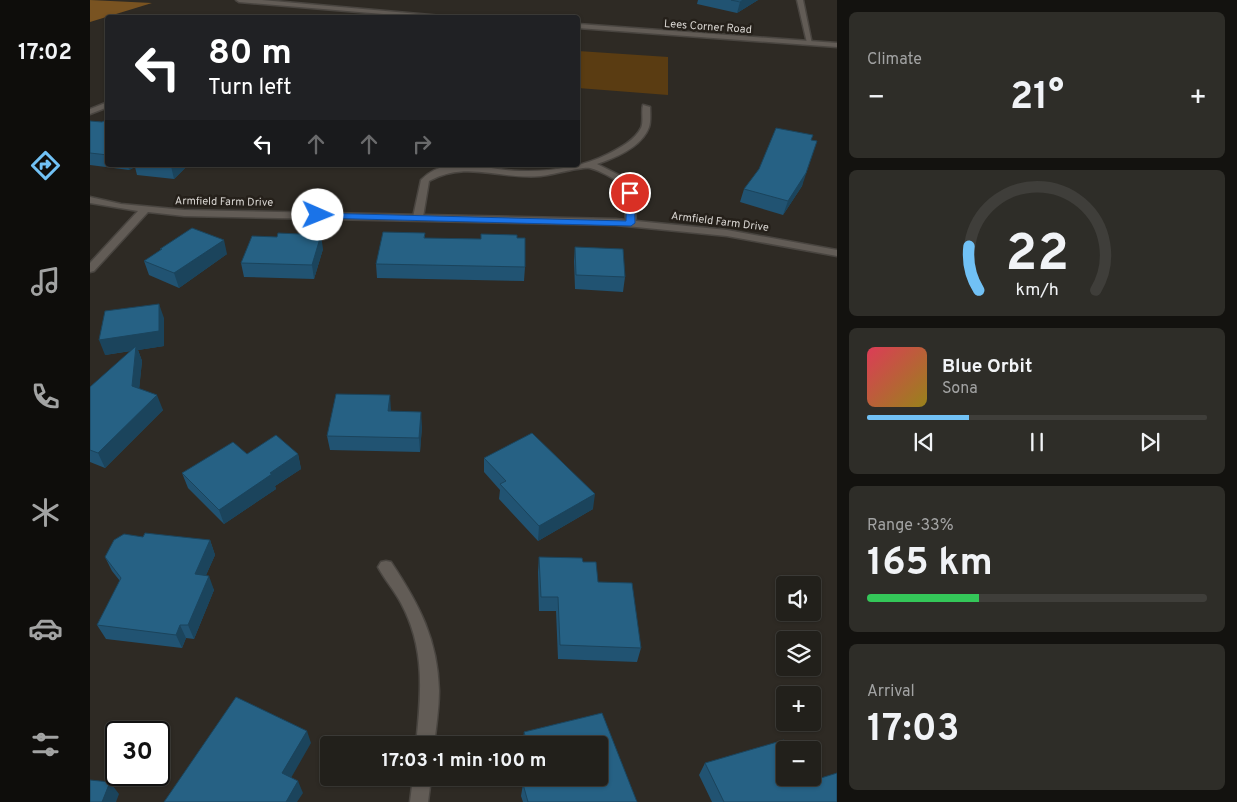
<!DOCTYPE html>
<meta charset="utf-8">
<style>
:root{--surface:#22201b;--page:#2e2d28;--text:#f1f3f6;--muted:#a2a3a3;--line:#3f3e3a;--accent:#71c1f5}
body{margin:0;font-family:Overpass,sans-serif;background:var(--page);color:var(--text);height:100vh;display:flex;flex-direction:column;font-size:19px;white-space:nowrap}
*{box-sizing:border-box;margin:0}
p{font-size:16px;color:var(--muted)}
.icon{flex:none;width:28px;height:28px;fill:none;stroke:currentColor;stroke-width:2;stroke-linecap:round;stroke-linejoin:round}
.map{position:relative;flex:1;overflow:hidden}
.side{display:flex;flex-direction:column;gap:12px;padding:12px;background:#13120f;width:400px}
.side>*{flex:none}
.guide{position:absolute;left:15px;top:15px;width:475px;height:152px;border-radius:5px;box-shadow:0 1px 4px #0004,0 0 0 1px var(--line);background:#202124;color:#fff;overflow:hidden}
.buttons{position:absolute;left:686px;top:576px;display:grid;gap:10px}
.buttons a{display:grid;place-items:center;width:45px;height:45px;border-radius:5px;background:var(--surface);box-shadow:0 1px 4px #0004,0 0 0 1px var(--line);font-size:25px}
.speed{position:absolute;left:15px;top:721px;display:flex;gap:10px;font-size:25px;font-weight:700;text-align:center}
.speed>*{display:grid;place-content:center;width:65px;height:65px;border-radius:50%;background:var(--surface);box-shadow:0 1px 4px #0004,0 0 0 1px var(--line);line-height:1}
.speed .limit{border:2px solid #111;border-radius:8px;background:#fff;color:#111}
.pin{position:absolute;display:grid;place-items:center;width:42px;height:42px;color:#fff;margin:-21px;border:2px solid #fff;border-radius:50%;box-shadow:0 1px 5px #0007}
.me{position:absolute;width:55px;margin:-28px;rotate:91deg;stroke-linejoin:round;filter:drop-shadow(0 0 4px #0008)}
.turn{display:flex;align-items:center;gap:18px;height:105px;padding:0 20px;font-size:22px}
.turn .icon{width:65px;height:65px;stroke-width:2.5}
.turn b{display:block;font-size:35px;line-height:42px}
.lanes{display:flex;align-items:center;height:48px;padding:0 20px;background:#0003;justify-content:center;gap:25px;direction:ltr}
.lanes .off{opacity:.35}
.big{font-size:38px;font-weight:700;line-height:1.1}
.side .card{flex:1;display:flex;flex-direction:column;justify-content:center;gap:8px;min-width:0;padding:0 18px;border-radius:8px;background:var(--page)}
.side .dial{align-items:center;gap:0}
.dial svg{height:130px;overflow:visible;fill:none;stroke:var(--line);stroke-width:7;stroke-linecap:round;text-anchor:middle}
.dial text{fill:var(--text);stroke:none}
.song{display:flex;align-items:center;gap:15px}
.cover{width:60px;height:60px;border-radius:8px;background:linear-gradient(135deg,hsl(350 70% 55%),hsl(50 70% 35%))}
.played{height:5px;border-radius:2px;background:linear-gradient(90deg,var(--accent) 30%,var(--line) 30%)}
.keys{display:flex;justify-content:space-around;direction:ltr}
.heat{display:flex;justify-content:space-between;align-items:center;font-size:28px;direction:ltr}
.charge{height:8px;border-radius:4px;background:linear-gradient(90deg,#34c759 33%,var(--line) 0)}
.trip{position:absolute;left:230px;top:736px;width:288px;height:50px;border-radius:5px;background:var(--surface);box-shadow:0 1px 4px #0004,0 0 0 1px var(--line);font-weight:700;line-height:50px;text-align:center}
main{display:flex;flex:1;min-height:0}
.dock{display:flex;flex-direction:column;width:90px;justify-content:space-around;align-items:center;background:#0e0d0b;color:var(--muted)}
.dock .icon{width:35px;height:35px}
.dock .active{color:var(--accent)}
.dock b{font-size:22px;color:var(--text)}
.map>svg:first-child{display:block}
</style>
<main>
<nav class="dock">
<b>17:02</b>
<svg class="icon active" aria-label="directions" viewBox="0 0 24 24"><path d="M12 3l9 9-9 9-9-9zM9 14v-3h6M13 9l2 2-2 2"/></svg>
<svg class="icon" aria-label="music" viewBox="0 0 24 24"><path d="M9 18V5l10-2v13"/><circle cx="6" cy="18" r="3"/><circle cx="16" cy="16" r="3"/></svg>
<svg class="icon" aria-label="phone" viewBox="0 0 24 24"><path d="M5 4h4l2 5-3 2q2 4 5 5l2-3 5 2v4C11 20 4 13 5 4z"/></svg>
<svg class="icon" aria-label="climate" viewBox="0 0 24 24"><path d="M12 3v18M4 7l16 10M4 17L20 7"/></svg>
<svg class="icon" aria-label="car" viewBox="0 0 24 24"><path d="M5 17H2v-5l4-1 3-4h7l3 4 3 1v5h-3M9 17h6M6 11h13"/><circle cx="7" cy="17" r="2"/><circle cx="17" cy="17" r="2"/></svg>
<svg class="icon" aria-label="filters" viewBox="0 0 24 24"><path d="M4 7h16M4 17h16"/><circle cx="9" cy="7" r="2"/><circle cx="15" cy="17" r="2"/></svg>
</nav>
<div class="map">
<svg width="747" height="802" viewBox="0 0 747 802">
<rect width="100%" height="100%" fill="#2e2a24"/>
<!-- green -->
<path fill="#5a3c12" d="M488,51L578,57V95L488,88Z"/>
<!-- forest -->
<path fill="#795321" d="M0,0L62,3L0,22Z"/>
<g fill="none" stroke-linecap="round" stroke-linejoin="round">
<defs>
<path id="service" d="M553,105L560,107C560,113 561,121 559,127C552,147 525,158 507,164L535,178L543,185L546,223L544,225L541,226L536,223L534,186C525,179 511,171 500,168C494,166 461,175 451,176C409,180 378,160 339,181L333,217L328,220L323,217L331,180C357,153 397,171 430,171C460,172 492,167 518,154C530,148 545,140 551,128C554,121 551,112 553,105Z"/>
<path id="minor" d="M707,0H713L722,44L717,43Z
M18,102V107L0,114V109Z
M0,197L31,204L94,210L526,219L637,230L747,250V256L637,236L526,225L94,216L58,212L4,271L0,272V263L48,211L0,203Z
M296,561L301,562C329,604 348,640 349,691C349,709 346,727 344,745H326C331,695 336,649 311,603C304,590 295,580 288,567L291,562Z
M323,778H341L338,802H320Z"/>
<path id="tertiary" d="M146,0H172L374,18H341L149,2Z
M488,24L747,43V47L488,28Z"/>
</defs>
<!-- service casing -->
<use href="#service" stroke="#494540" stroke-width="3"/>
<!-- minor casing -->
<use href="#minor" stroke="#494540" stroke-width="3"/>
<!-- tertiary casing -->
<use href="#tertiary" stroke="#494540" stroke-width="3"/>
<!-- service -->
<use href="#service" fill="#625c56" fill-rule="evenodd"/>
<!-- minor -->
<use href="#minor" fill="#625c56" fill-rule="evenodd"/>
<!-- tertiary -->
<use href="#tertiary" fill="#625c56" fill-rule="evenodd"/>
</g>
<!-- wall -->
<path fill="#215372" d="M608,0H668L647,13L607,4Z
M18,119V165H98L84,179L47,175L45,167L39,170L0,165V121L12,122Z
M722,140L712,186L693,215L650,202L654,189Z
M335,233V238L391,239L427,238L435,267L434,281L287,278L286,264Z
M485,247L535,277L533,292L485,289L484,261Z
M70,249L137,254L89,288L59,275L54,261L71,250Z
M233,249L224,279L154,277L151,263Z
M74,318V346L48,350L52,361L49,389L73,410L15,468L0,462V387L41,351L15,355Z
M301,411L332,426L330,452L240,450L237,436Z
M157,454H208L211,469L185,486L186,489L134,524L98,488L92,473Z
M394,458L503,509L448,541L409,499L410,490L394,472Z
M53,537L120,540L125,555L116,575L124,590L104,639L96,638L92,648L16,639L7,625L30,581L22,571L15,557Z
M449,557L493,562L508,582L551,648L547,662L468,659L466,611H449L448,572Z
M512,713L547,802H433L431,796L433,784L444,781L442,778H509V745H432L434,732Z
M615,763L718,782L747,802H622L609,775Z"/>
<!-- shaded-wall -->
<path fill="#1b445c" d="M653,0H668L647,13L650,2Z
M727,141L712,186L693,215L698,201Z
M38,165H44L45,167L39,170Z
M82,165H98L84,179L81,166Z
M231,235L233,249L224,279L222,265Z
M134,240L137,254L89,288L84,273Z
M69,304L74,318V346L48,350L52,361L48,401L42,386L46,350L15,355L9,340Z
M67,395L73,410L15,468L8,453Z
M300,395L301,410L299,425L298,411Z
M331,412L332,426L330,452L329,438Z
M208,454L211,469L185,486L186,489L134,524L129,510L180,473Z
M505,494L503,509L448,541L449,526Z
M120,540L125,555L110,589L105,574Z
M119,576L124,590L104,639L98,625Z
M90,625L96,638L92,648L86,635Z
M217,731L221,743L197,785L192,773Z
M208,781L213,793L207,802H196Z
M20,782L29,794L26,802H12Z"/>
<!-- building -->
<path fill="#266184" stroke="#1b445c" d="M641,0H653L650,2Z
M18,119V155L0,153V121L12,122Z
M686,128L723,135L721,140L727,141L716,173L698,201L654,189L669,169Z
M102,228L134,240L84,273L54,261L72,249H70Z
M293,232L335,233L334,238L391,239V234L427,235V238H435V267L286,264Z
M188,233L231,235L222,265L151,263L162,236L187,237Z
M485,247L533,249L535,277L486,275Z
M69,304V331L9,340L15,311Z
M46,346L42,386L67,395L8,453L0,450V387Z
M246,394L300,395L298,411L331,412L329,438L237,436Z
M442,433L505,494L449,526L410,484L416,481L394,458Z
M186,435L208,454L180,473L182,474L129,510L92,473L143,442L157,454Z
M55,533L120,540L105,574L119,576L98,625H90L86,635L7,625L31,578L15,557L24,540L34,534L53,537Z
M449,557L492,558L493,562H506L508,582L542,583L551,648L470,645L468,597H451Z
M146,697L217,731L192,773L208,781L196,802H74Z
M512,713L547,802H438L433,784L449,780L448,778H509V745H438L434,732Z
M694,740L700,750H695V778H715L718,782L747,773V802H634L615,763Z
M0,780L20,782L12,802H0Z"/>
<!-- route -->
<path fill="#1a73e8" stroke="#114b97" d="M537,191L544,193L545,223L541,226L228,218L224,215L228,213L536,221Z"/>
<g text-anchor="middle" stroke-width="5" stroke-linejoin="round" paint-order="stroke">
<!-- far-street labels -->
<g font-size="11" fill="#d9d6d2" stroke="#25201a">
<text transform="translate(618 26) rotate(4)" y="4">Lees Corner Road</text>
<text transform="translate(134 201) rotate(1)" y="4">Armfield Farm Drive</text>
<text transform="translate(630 221) rotate(7)" y="4">Armfield Farm Drive</text>
</g>
</g>
</svg>
<div class="buttons">
<a><svg class="icon" aria-label="sound" viewBox="0 0 24 24"><path d="M4 9h4l5-4v14l-5-4H4zM17 9q2 3 0 6"/></svg></a>
<a><svg class="icon" aria-label="layers" viewBox="0 0 24 24"><path d="M12 4l9 5-9 5-9-5zM3 14l9 5 9-5"/></svg></a>
<a>+</a>
<a>−</a>
</div>
<div class="speed"><div class="limit">30</div></div>
<div class="pin" style="left:540px;top:193px;background:#d93025"><svg class="icon" aria-label="arrive" viewBox="0 0 24 24"><path d="M6 21V4h12l-3 4 3 4H6"/></svg></div>
<svg class="me" style="left:228px;top:215px" viewBox="-20 -20 40 40"><circle r="19" fill="#fff"/><path d="M0-13L10 11 0 6-10 11z" fill="#1a73e8"/></svg>
<div class="trip">17:03 · 1 min · 100 m</div>
<div class="guide">
<div class="turn"><svg class="icon" aria-label="left" viewBox="0 0 24 24"><path d="M17 20v-9H6M10 6l-5 5 5 5"/></svg><div><b>80 m</b>Turn left</div></div>
<div class="lanes"><svg class="icon" aria-label="left" viewBox="0 0 24 24"><path d="M17 20v-9H6M10 6l-5 5 5 5"/></svg><svg class="icon off" aria-label="ahead" viewBox="0 0 24 24"><path d="M12 20V5M6 11l6-6 6 6"/></svg><svg class="icon off" aria-label="ahead" viewBox="0 0 24 24"><path d="M12 20V5M6 11l6-6 6 6"/></svg><svg class="icon off" aria-label="right" viewBox="0 0 24 24"><path d="M7 20v-9h11M14 6l5 5-5 5"/></svg></div>
</div>
</div>
<section class="side">
<div class="card"><p>Climate</p>
<div class="heat"><a>−</a><b class="big">21°</b><a>+</a></div>
</div>
<div class="card dial"><svg viewBox="0 0 100 80">
<path d="M14 69A42 42 0 1 1 86 69"/>
<path d="M14 69A42 42 0 0 1 8 42" stroke="#71c1f5"/>
<text x="50" y="56" font-size="32" font-weight="700">22</text>
<text x="50" y="72" font-size="11">km/h</text>
</svg></div>
<div class="card">
<div class="song"><i class="cover"></i><div><b>Blue Orbit</b><p>Sona</p></div></div>
<div class="played"></div>
<div class="keys"><svg class="icon" aria-label="previous" viewBox="0 0 24 24"><path d="M18 5L8 12l10 7zM5 5v14"/></svg><svg class="icon" aria-label="pause" viewBox="0 0 24 24"><path d="M8 5v14M16 5v14"/></svg><svg class="icon" aria-label="next" viewBox="0 0 24 24"><path d="M6 5l10 7-10 7zM19 5v14"/></svg></div>
</div>
<div class="card"><p>Range · 33%</p><b class="big">165 km</b><div class="charge"></div></div>
<div class="card"><p>Arrival</p><b class="big">17:03</b></div>
</section>
</main>
